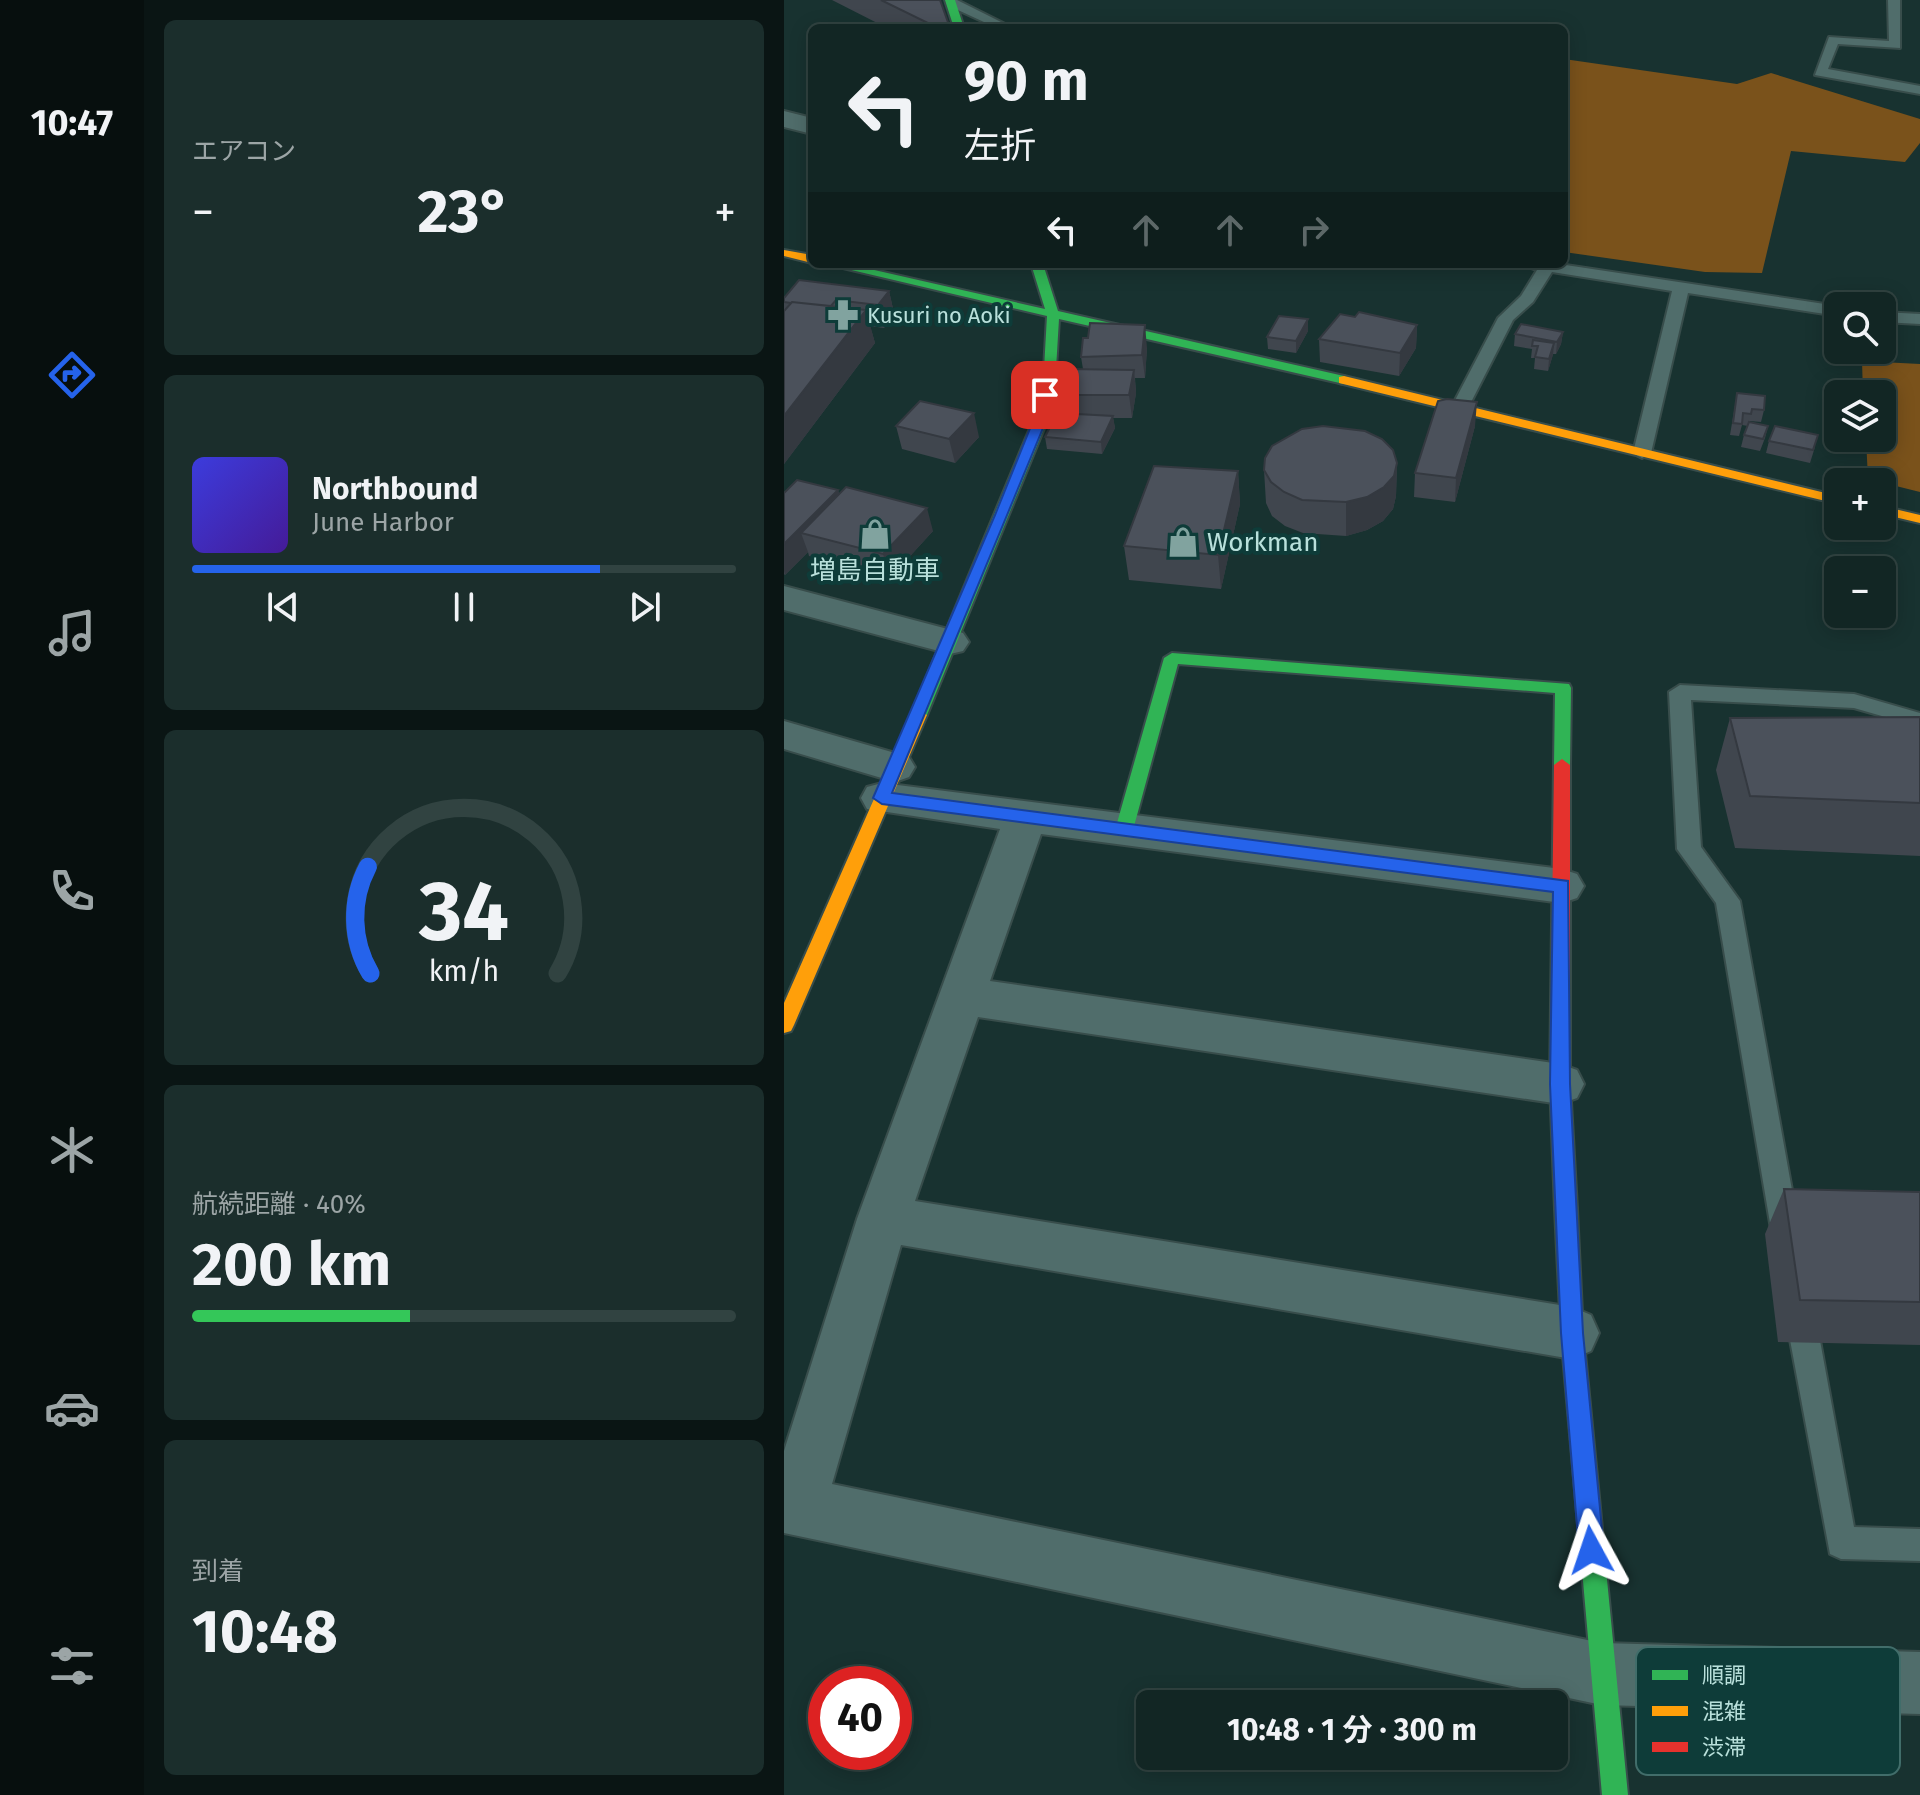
<!DOCTYPE html>
<html lang="ja">
<meta charset="utf-8">
<style>
:root{--surface:#122624;--page:#1b2e2c;--text:#f1f3f6;--muted:#9ca5a6;--line:#314341;--accent:#2563eb}
body{margin:0;font-family:"Fira Sans","Noto Sans JP",sans-serif;background:var(--page);color:var(--text);height:100vh;display:flex;flex-direction:column;font-size:30px;white-space:nowrap}
*{box-sizing:border-box;margin:0}
p{font-size:26px;color:var(--muted)}
.icon{flex:none;width:44px;height:44px;fill:none;stroke:currentColor;stroke-width:2;stroke-linecap:round;stroke-linejoin:round}
.map{position:relative;flex:1;overflow:hidden}
.panel{display:flex;flex-direction:column;gap:20px;padding:20px;background:#0a1514;width:640px}
.panel>*{flex:none}
.hud{position:absolute;left:24px;top:24px;width:760px;height:244px;border-radius:12px;box-shadow:0 4px 20px #0003,0 0 0 2px var(--line);background:#122624;color:var(--text);overflow:hidden}
.controls{position:absolute;left:1040px;top:292px;display:grid;gap:16px}
.controls a{display:grid;place-items:center;width:72px;height:72px;border-radius:12px;background:var(--surface);box-shadow:0 4px 20px #0003,0 0 0 2px var(--line);font-size:40px}
.speed{position:absolute;left:24px;top:1666px;display:flex;gap:16px;font-size:40px;font-weight:700;text-align:center}
.speed>*{display:grid;place-content:center;width:104px;height:104px;border-radius:50%;background:var(--surface);box-shadow:0 4px 20px #0003,0 0 0 2px var(--line);line-height:1}
.speed .limit{border:12px solid #d22;background:#fff;color:#111}
.pin{position:absolute;display:grid;place-items:center;width:68px;height:68px;color:#fff;margin:-34px;border-radius:16px;box-shadow:0 4px 12px #0006}
.me{position:absolute;width:88px;margin:-44px;rotate:355deg;stroke-linejoin:round;filter:drop-shadow(0 0 6px #0008)}
.turn{display:flex;align-items:center;gap:28px;height:168px;padding:0 24px;font-size:36px}
.turn .icon{width:104px;height:104px;stroke-width:2.5}
.turn b{display:block;font-size:56px;line-height:68px}
.lanes{display:flex;align-items:center;height:76px;padding:0 24px;background:#0003;justify-content:center;gap:40px;direction:ltr}
.lanes .off{opacity:.35}
.big{font-size:60px;font-weight:700;line-height:1.1}
.panel .widget{flex:1;display:flex;flex-direction:column;justify-content:center;gap:12px;min-width:0;padding:0 28px;border-radius:12px;background:var(--page)}
.panel .dial{align-items:center;gap:0}
.dial svg{height:208px;overflow:visible;fill:none;stroke:var(--line);stroke-width:7;stroke-linecap:round;text-anchor:middle}
.dial text{fill:var(--text);stroke:none}
.song{display:flex;align-items:center;gap:24px}
.cover{width:96px;height:96px;border-radius:12px;background:linear-gradient(135deg,hsl(240 70% 55%),hsl(260 70% 35%))}
.played{height:8px;border-radius:4px;background:linear-gradient(90deg,var(--accent) 75%,var(--line) 75%)}
.keys{display:flex;justify-content:space-around;direction:ltr}
.heat{display:flex;justify-content:space-between;align-items:center;font-size:44px;direction:ltr}
.charge{height:12px;border-radius:6px;background:linear-gradient(90deg,#34c759 40%,var(--line) 0)}
.trip{position:absolute;left:352px;top:1690px;width:432px;height:80px;border-radius:12px;background:var(--surface);box-shadow:0 4px 20px #0003,0 0 0 2px var(--line);font-weight:700;line-height:80px;text-align:center}
main{display:flex;flex:1;min-height:0}
.menu{display:flex;flex-direction:column;width:144px;justify-content:space-around;align-items:center;background:#070f0e;color:var(--muted)}
.menu .icon{width:56px;height:56px}
.menu .selected{color:var(--accent)}
.menu b{font-size:36px;color:var(--text)}
.map>svg:first-child{display:block}
</style>
<main>
<nav class="menu">
<b>10:47</b>
<svg class="icon selected" aria-label="directions" viewBox="0 0 24 24"><path d="M12 3l9 9-9 9-9-9zM9 14v-3h6M13 9l2 2-2 2"/></svg>
<svg class="icon" aria-label="music" viewBox="0 0 24 24"><path d="M9 18V5l10-2v13"/><circle cx="6" cy="18" r="3"/><circle cx="16" cy="16" r="3"/></svg>
<svg class="icon" aria-label="phone" viewBox="0 0 24 24"><path d="M5 4h4l2 5-3 2q2 4 5 5l2-3 5 2v4C11 20 4 13 5 4z"/></svg>
<svg class="icon" aria-label="climate" viewBox="0 0 24 24"><path d="M12 3v18M4 7l16 10M4 17L20 7"/></svg>
<svg class="icon" aria-label="car" viewBox="0 0 24 24"><path d="M5 17H2v-5l4-1 3-4h7l3 4 3 1v5h-3M9 17h6M6 11h13"/><circle cx="7" cy="17" r="2"/><circle cx="17" cy="17" r="2"/></svg>
<svg class="icon" aria-label="filters" viewBox="0 0 24 24"><path d="M4 7h16M4 17h16"/><circle cx="9" cy="7" r="2"/><circle cx="15" cy="17" r="2"/></svg>
</nav>
<section class="panel">
<div class="widget"><p>エアコン</p>
<div class="heat"><a>−</a><b class="big">23°</b><a>+</a></div>
</div>
<div class="widget">
<div class="song"><i class="cover"></i><div><b>Northbound</b><p>June Harbor</p></div></div>
<div class="played"></div>
<div class="keys"><svg class="icon" aria-label="previous" viewBox="0 0 24 24"><path d="M18 5L8 12l10 7zM5 5v14"/></svg><svg class="icon" aria-label="pause" viewBox="0 0 24 24"><path d="M8 5v14M16 5v14"/></svg><svg class="icon" aria-label="next" viewBox="0 0 24 24"><path d="M6 5l10 7-10 7zM19 5v14"/></svg></div>
</div>
<div class="widget dial"><svg viewBox="0 0 100 80">
<path d="M14 69A42 42 0 1 1 86 69"/>
<path d="M14 69A42 42 0 0 1 13 28" stroke="#2563eb"/>
<text x="50" y="56" font-size="32" font-weight="700">34</text>
<text x="50" y="72" font-size="11">km/h</text>
</svg></div>
<div class="widget"><p>航続距離 · 40%</p><b class="big">200 km</b><div class="charge"></div></div>
<div class="widget"><p>到着</p><b class="big">10:48</b></div>
</section>
<div class="map">
<svg width="1136" height="1795" viewBox="0 0 1136 1795">
<rect width="100%" height="100%" fill="#183230"/>
<!-- forest -->
<path fill="#7a521b" d="M780,59L953,84L987,73L1136,119V143L1121,162L1007,151L978,273L921,272L780,252Z
M1078,361L1136,364V492L1084,479L1082,438H1098V394H1079Z"/>
<g fill="none" stroke-linecap="round" stroke-linejoin="round">
<defs>
<path id="lane" d="M162,0H173L229,28H213L163,5Z
M1104,0H1116V48L1054,44L1044,69L1136,86V94L1031,75L1045,37L1105,41Z
M736,264H775L1054,306V316L904,293L867,453L858,458L849,453L888,291L768,272L749,302L729,320L682,412L676,413L667,408L714,318L737,296L753,270Z
M1098,312L1136,314V324L1098,322Z
M896,685L1070,694L1136,713V727L1070,708L907,700L917,847L956,901L1015,1229L1011,1238L1001,1242L991,1238L987,1229L932,903L893,849L885,692Z
M1016,1299L1026,1303L1031,1313L1070,1527L1136,1529V1561L1057,1559L1046,1554L1001,1313L1006,1303Z"/>
<path id="street" d="M0,111L28,118V134L0,127Z
M0,586L179,633L185,642L179,651L166,654L0,610Z
M0,721L125,757L131,767L125,777L111,782L0,749Z
M98,783L778,869L793,874L800,886L793,898L778,903L257,834L206,981L776,1064L793,1070L800,1084L793,1098L776,1104L194,1017L131,1201L788,1307L807,1315L815,1333L807,1351L788,1359L117,1245L48,1484L818,1643L1136,1652V1714L818,1705L0,1533V1451L73,1219L216,829L83,809L77,798L83,787Z"/>
<path id="fast" d="M161,0H171L180,28H170Z
M42,264H64L261,309L247,264H259L274,311L560,376L566,380L560,384L275,319L272,369L263,421L143,715L135,721L127,715L249,421L260,369L263,316Z
M388,653L785,684L787,688L786,765L778,771L770,765L771,693L394,664L349,830L340,836L331,830L380,658Z
M782,1200L789,1202L793,1209L799,1333L844,1795H818L777,1333L771,1209L775,1202Z"/>
<path id="slow" d="M0,250L28,255V263L0,256Z
M560,376L1054,496V504L555,383V377Z
M1098,506L1136,515V523L1098,514Z
M135,709L143,715L10,1025L7,1031L0,1033V1003L127,715Z"/>
<path id="jam" d="M778,759L786,765V1084L793,1209L789,1216L782,1218L775,1216L771,1209L766,1084L770,765Z"/>
</defs>
<!-- lane casing -->
<use href="#lane" stroke="#384d4b" stroke-width="4"/>
<!-- street casing -->
<use href="#street" stroke="#384d4b" stroke-width="4"/>
<!-- fast casing -->
<use href="#fast" stroke="#384d4b" stroke-width="4"/>
<!-- slow casing -->
<use href="#slow" stroke="#384d4b" stroke-width="4"/>
<!-- jam casing -->
<use href="#jam" stroke="#384d4b" stroke-width="4"/>
<!-- lane -->
<use href="#lane" fill="#506d6b" fill-rule="evenodd"/>
<!-- street -->
<use href="#street" fill="#506d6b" fill-rule="evenodd"/>
<!-- fast -->
<use href="#fast" fill="#30b455" fill-rule="evenodd"/>
<!-- slow -->
<use href="#slow" fill="#ff9f0a" fill-rule="evenodd"/>
<!-- jam -->
<use href="#jam" fill="#e5322d" fill-rule="evenodd"/>
</g>
<!-- wall -->
<path fill="#40464e" d="M48,0H156L166,28H103Z
M105,291L110,313L100,328L86,326L91,343L0,464V298Z
M571,317L633,325L632,348L615,376L536,362L535,339Z
M524,319V331L512,353L484,349L483,337Z
M779,332L777,344L772,354H769L764,371L750,369L751,358H747L748,349L730,346L731,334Z
M363,348L361,378H351L352,393L348,418H329L331,428L318,454L263,449L261,437L288,418H275L271,395L299,369L297,357Z
M953,393L980,410L977,422L966,421L965,422L984,426L981,438L976,451L957,447L960,435L964,426L958,425L955,436L946,435Z
M112,426L195,437L171,463L118,449Z
M691,426L671,502L630,497L631,473Z
M985,441L1031,447L1026,463L982,453Z
M613,463L612,496L609,509L599,521L583,530L562,536L519,533L501,526L488,516L482,503L480,470Z
M454,471L456,504L437,589L345,580L340,546Z
M54,490L55,494L149,531L106,578L25,556L24,552L1,575L0,574V493Z
M1136,717V856L951,848L932,770L946,718Z
M1000,1189L1136,1192V1345L994,1342L981,1234Z"/>
<!-- shaded-wall -->
<path fill="#343940" d="M105,291L110,313L100,328L94,305Z
M82,310L91,343L0,464V416Z
M524,319V331L512,353V341Z
M361,325L363,348L361,378L358,355Z
M633,325L632,348L615,376L616,353Z
M779,332L777,344L772,354L773,342Z
M770,343L769,355L764,371L765,359Z
M350,370L352,393L348,418L345,395Z
M693,402L691,426L671,502L672,478Z
M190,413L195,437L171,463L165,439Z
M329,416L331,428L318,454L317,442Z
M613,463L612,496L609,509L599,521L583,530L562,536V502Z
M454,471L456,504L437,589L434,555Z
M54,490L61,514L17,533L24,552L1,575L0,571V544Z
M143,508L149,531L106,578L99,554Z"/>
<!-- building -->
<path fill="#4b515b" stroke="#343940" stroke-width="2" d="M97,0H156L166,28H154Z
M15,280L105,291L94,305L52,300L47,306L8,302L7,303L0,302V298Z
M8,302L82,310L0,416V311Z
M575,312L633,325L616,353L535,339L556,314L571,317Z
M495,316L524,319L512,341L483,337Z
M306,323L361,325L358,355L297,357L299,338H304Z
M737,324L779,332L773,342L731,334Z
M749,340L770,343L765,359L751,357L754,346H748Z
M283,369L350,370L345,395H271L272,388H279Z
M953,393L981,396L980,410L968,409L967,414L959,413L958,424L949,423Z
M663,399L693,402L672,478L631,473L654,401Z
M136,401L190,413L165,439L112,426Z
M293,414L329,416L317,442L261,437L269,421L283,422Z
M965,422L984,426L979,439L960,435Z
M539,426L581,431L598,439L609,450L613,463L610,476L600,487L583,497L562,502L518,500L500,492L487,482L480,470L481,458L488,446L518,429Z
M991,426L1034,435L1029,450L985,441Z
M370,466L454,471L434,555L340,546Z
M13,480L54,490L0,544V493Z
M62,487L143,508L99,554L17,533Z
M1136,717V803L966,796L946,718Z
M1000,1189L1136,1192V1302L1016,1300Z"/>
<!-- route -->
<path fill="#2563eb" stroke="#184099" stroke-width="2" d="M261,391L268,395L262,421L108,793L784,881L786,1084L799,1333L820,1550L816,1559L807,1563L798,1559L795,1550L777,1333L766,1084L769,892L98,804L89,798L211,515L249,421L254,395Z"/>
<!-- icons -->
<defs>
<symbol id="pharmacy-bare" viewBox="-9 -9 18 18"><path d="M-2-6h4v4h4v4h-4v4h-4v-4h-4v-4h4Z" fill="#81a39f" stroke="#0e3c39" stroke-width="2.5" paint-order="stroke"/></symbol>
<symbol id="shop-bare" viewBox="-9 -9 18 18"><path d="M-5-2.5h2.3a2.7 3.5 0 0 1 5.4 0H5L5.5 6h-11ZM-1.5-2.5h3a1.5 2.3 0 0 0-3 0Z" fill="#81a39f" stroke="#0e3c39" stroke-width="2.5" paint-order="stroke"/></symbol>
</defs>
<g fill-rule="evenodd">
<use href="#pharmacy-bare" x="37" y="293" width="44" height="44"/>
<use href="#shop-bare" x="69" y="512" width="44" height="44"/>
<use href="#shop-bare" x="377" y="520" width="44" height="44"/>
</g>
<g text-anchor="middle" stroke-width="8" stroke-linejoin="round" paint-order="stroke">
<!-- far-poi labels -->
<g font-size="22" fill="#b9e0db" stroke="#0e3c39" text-anchor="start">
<text x="83" y="323">Kusuri no Aoki</text>
</g>
<!-- poi labels -->
<g font-size="26" fill="#b9e0db" stroke="#0e3c39" text-anchor="start">
<text x="423" y="551">Workman</text>
<text x="91" y="579" text-anchor="middle">増島自動車</text>
</g>
</g>
<!-- legend -->
<rect x="852" y="1647" width="264" height="128" rx="12" fill="#0e3c39" stroke="#416d6a" stroke-width="2"/>
<rect x="868" y="1670" width="36" height="10" fill="#30b455"/>
<rect x="868" y="1706" width="36" height="10" fill="#ff9f0a"/>
<rect x="868" y="1742" width="36" height="10" fill="#e5322d"/>
<g font-size="22" fill="#b9e0db">
<text x="918" y="1683">順調</text>
<text x="918" y="1719">混雑</text>
<text x="918" y="1755">渋滞</text>
</g>
</svg>
<div class="controls">
<a><svg class="icon" aria-label="search" viewBox="0 0 24 24"><circle cx="10" cy="10" r="6"/><path d="M15 15l6 6"/></svg></a>
<a><svg class="icon" aria-label="layers" viewBox="0 0 24 24"><path d="M12 4l9 5-9 5-9-5zM3 14l9 5 9-5"/></svg></a>
<a>+</a>
<a>−</a>
</div>
<div class="speed"><div class="limit">40</div></div>
<div class="pin" style="left:261px;top:395px;background:#d93025"><svg class="icon" aria-label="arrive" viewBox="0 0 24 24"><path d="M6 21V4h12l-3 4 3 4H6"/></svg></div>
<svg class="me" style="left:807px;top:1550px" viewBox="-20 -20 40 40"><path d="M0-17L14 15 0 8-14 15z" fill="#2563eb" stroke="#fff" stroke-width="4"/></svg>
<div class="trip">10:48 · 1 分 · 300 m</div>
<div class="hud">
<div class="turn"><svg class="icon" aria-label="left" viewBox="0 0 24 24"><path d="M17 20v-9H6M10 6l-5 5 5 5"/></svg><div><b>90 m</b>左折</div></div>
<div class="lanes"><svg class="icon" aria-label="left" viewBox="0 0 24 24"><path d="M17 20v-9H6M10 6l-5 5 5 5"/></svg><svg class="icon off" aria-label="ahead" viewBox="0 0 24 24"><path d="M12 20V5M6 11l6-6 6 6"/></svg><svg class="icon off" aria-label="ahead" viewBox="0 0 24 24"><path d="M12 20V5M6 11l6-6 6 6"/></svg><svg class="icon off" aria-label="right" viewBox="0 0 24 24"><path d="M7 20v-9h11M14 6l5 5-5 5"/></svg></div>
</div>
</div>
</main>
